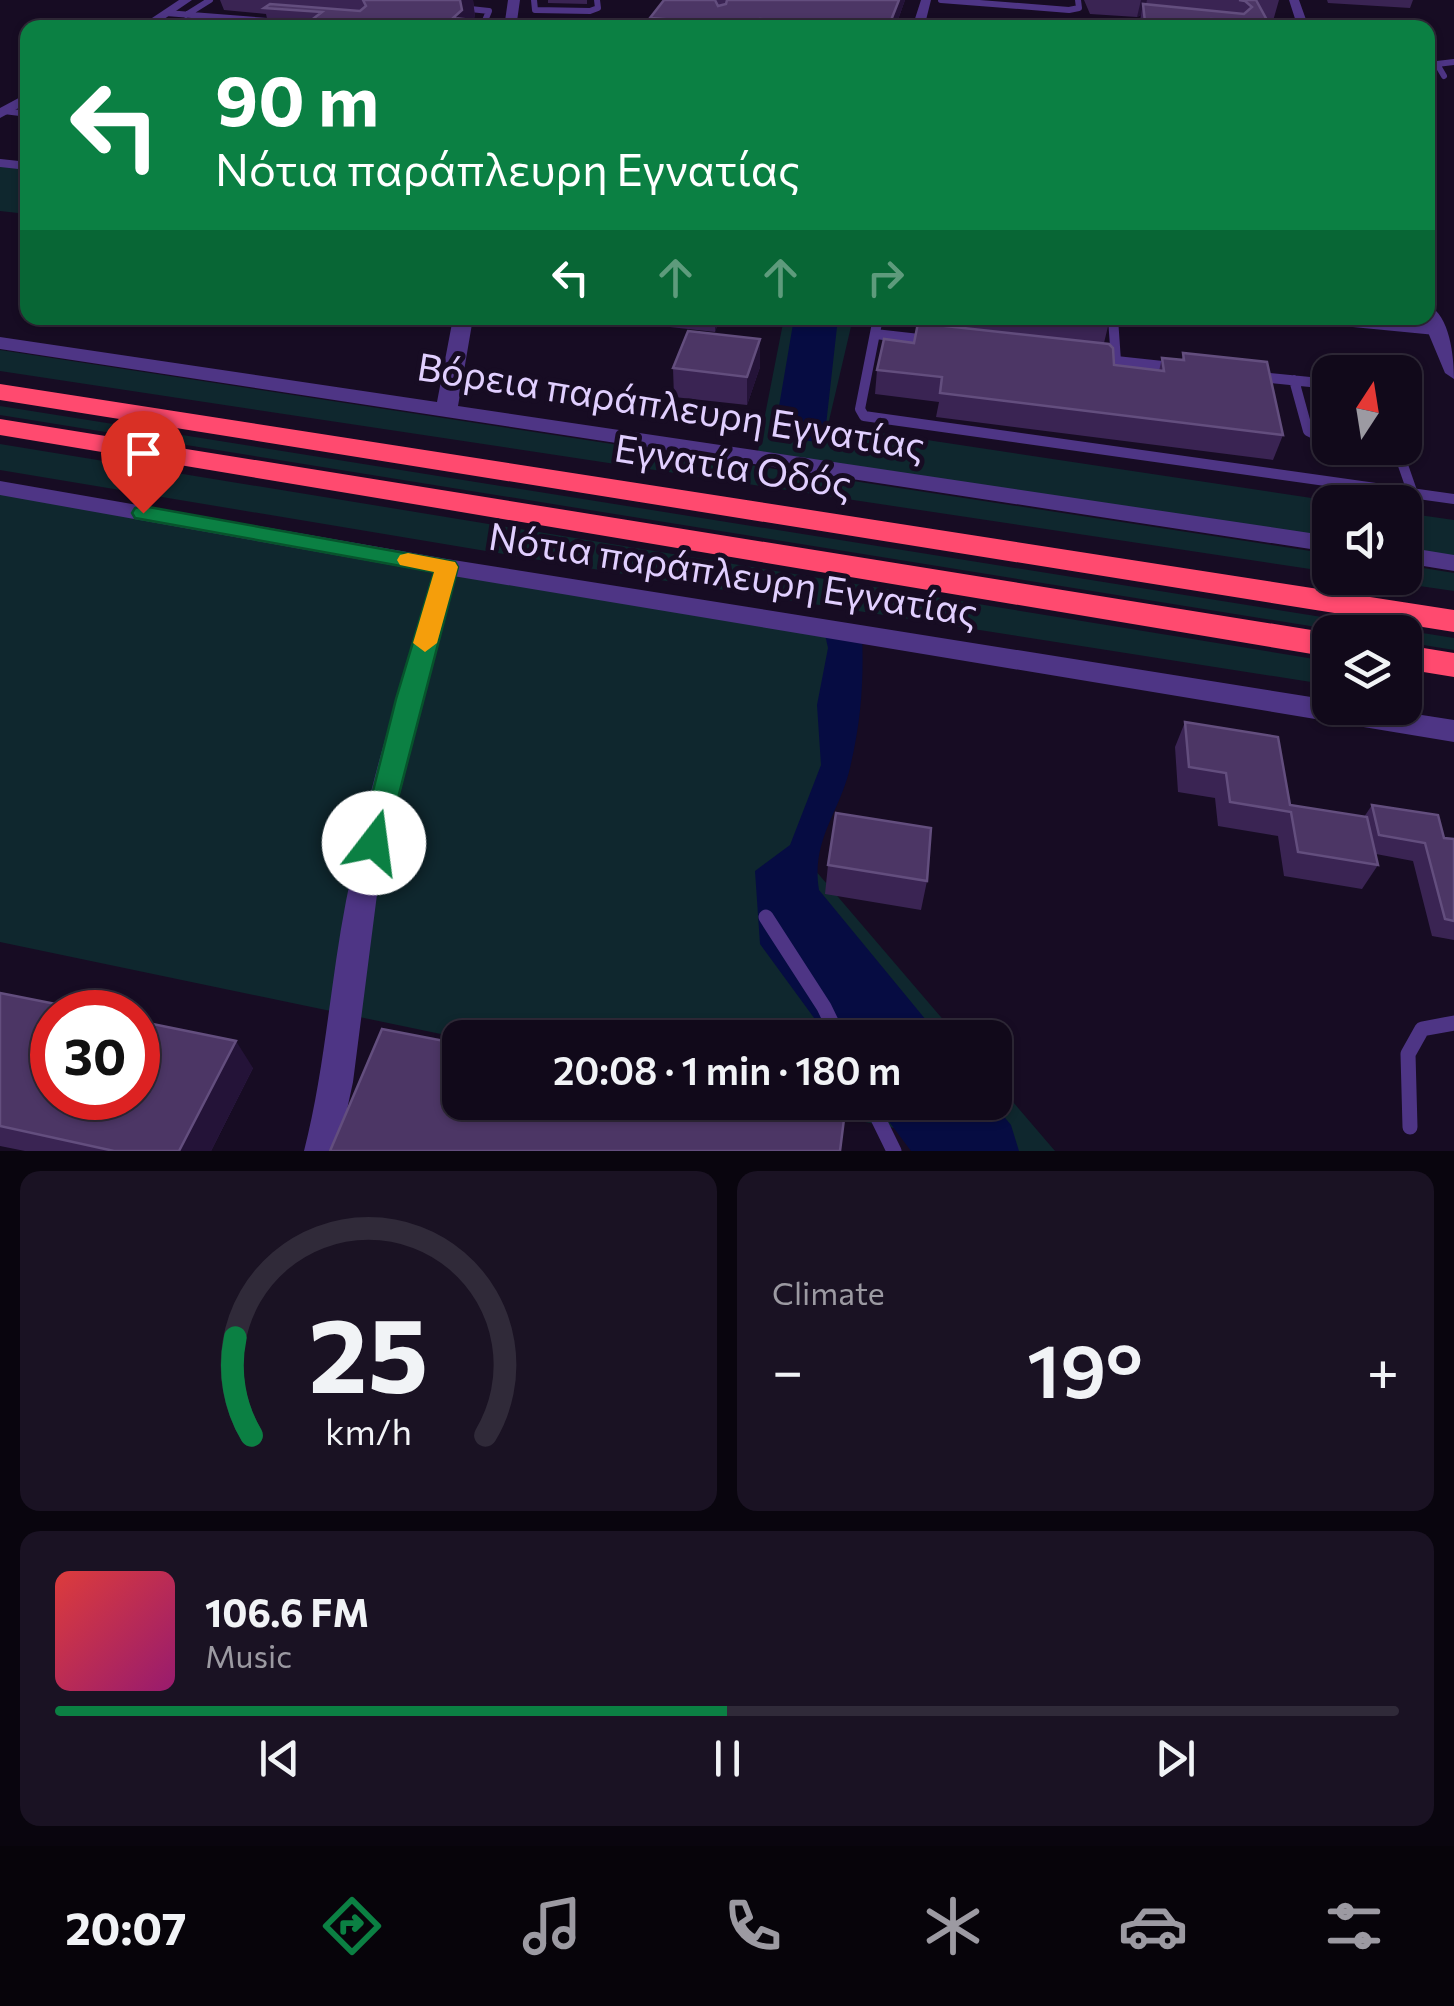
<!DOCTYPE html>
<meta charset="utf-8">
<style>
:root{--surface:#11091a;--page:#1a1223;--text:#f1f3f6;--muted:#9c9aa2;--line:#302a39;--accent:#0b8043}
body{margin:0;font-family:Commissioner,sans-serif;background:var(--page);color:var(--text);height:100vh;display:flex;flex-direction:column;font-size:38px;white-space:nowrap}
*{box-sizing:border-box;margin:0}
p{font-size:32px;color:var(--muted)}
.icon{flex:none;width:55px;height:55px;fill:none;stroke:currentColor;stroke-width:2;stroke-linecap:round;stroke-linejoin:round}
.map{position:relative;height:1151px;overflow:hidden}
.details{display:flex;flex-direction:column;gap:20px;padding:20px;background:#09050e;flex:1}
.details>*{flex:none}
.guide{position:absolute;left:20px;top:20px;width:1415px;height:305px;border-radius:20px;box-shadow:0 2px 8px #0004,0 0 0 2px var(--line);background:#0b8043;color:#fff;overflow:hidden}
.needle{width:65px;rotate:12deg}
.buttons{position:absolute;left:1312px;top:355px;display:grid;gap:20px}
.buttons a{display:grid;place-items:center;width:110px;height:110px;border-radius:20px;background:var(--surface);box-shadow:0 2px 8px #0004,0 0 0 2px var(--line);font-size:50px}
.speed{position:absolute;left:30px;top:990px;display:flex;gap:20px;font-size:50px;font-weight:700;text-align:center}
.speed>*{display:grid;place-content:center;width:130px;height:130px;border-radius:50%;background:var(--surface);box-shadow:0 2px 8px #0004,0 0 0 2px var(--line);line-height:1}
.speed .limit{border:15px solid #d22;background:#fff;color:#111}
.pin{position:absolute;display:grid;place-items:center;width:85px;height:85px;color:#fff;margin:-102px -42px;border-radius:50% 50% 50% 0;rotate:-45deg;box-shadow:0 0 10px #0007}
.pin .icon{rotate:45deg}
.me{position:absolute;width:110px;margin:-55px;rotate:15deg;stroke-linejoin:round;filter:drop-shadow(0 0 8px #0008)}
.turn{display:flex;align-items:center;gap:35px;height:210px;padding:0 30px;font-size:45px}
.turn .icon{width:130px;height:130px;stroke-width:2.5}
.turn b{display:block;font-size:70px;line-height:85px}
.lanes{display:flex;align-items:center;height:95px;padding:0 30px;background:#0003;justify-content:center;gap:50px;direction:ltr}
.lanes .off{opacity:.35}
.big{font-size:75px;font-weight:600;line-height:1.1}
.details .tile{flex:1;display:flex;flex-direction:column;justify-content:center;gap:15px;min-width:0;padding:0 35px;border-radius:20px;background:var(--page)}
.details .dial{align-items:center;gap:0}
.dial svg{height:260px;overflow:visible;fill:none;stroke:var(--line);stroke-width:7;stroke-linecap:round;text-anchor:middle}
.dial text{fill:var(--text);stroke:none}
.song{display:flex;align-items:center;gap:30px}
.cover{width:120px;height:120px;border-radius:15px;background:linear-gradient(135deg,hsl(0 70% 55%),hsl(320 70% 35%))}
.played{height:10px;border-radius:5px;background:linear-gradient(90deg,var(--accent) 50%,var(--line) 50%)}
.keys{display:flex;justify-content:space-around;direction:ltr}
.heat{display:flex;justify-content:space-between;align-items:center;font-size:55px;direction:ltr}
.details .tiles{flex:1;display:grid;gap:20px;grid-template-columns:1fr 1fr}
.tile:last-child{grid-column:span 2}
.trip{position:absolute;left:442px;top:1020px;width:570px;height:100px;border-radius:20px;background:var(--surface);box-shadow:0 2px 8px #0004,0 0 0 2px var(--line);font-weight:600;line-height:100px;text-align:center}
.tabs{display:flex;height:160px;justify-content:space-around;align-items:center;background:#07040a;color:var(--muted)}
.tabs .icon{width:70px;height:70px}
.tabs .selected{color:var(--accent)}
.tabs b{font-size:45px;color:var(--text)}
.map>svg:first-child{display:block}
</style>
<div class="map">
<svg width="1454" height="1151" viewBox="0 0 1454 1151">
<rect width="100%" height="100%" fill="#170c23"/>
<!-- green -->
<path fill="#0f272e" d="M0,164L27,167V214L0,211Z
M784,318H853L828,425L1338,502H1330V539L758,451Z
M0,350L1330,554V572L0,371Z
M0,406L1454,638V650L1405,642V632H1347L0,415Z
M0,444L1308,658L1330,662V685L660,580L0,470Z
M0,492L824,630L854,648L809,863L958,1037L460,1038L0,942Z
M1405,513L1454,520V557L1405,550Z
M1405,565L1454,573V591L1364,578H1405Z
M995,1081L1055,1151H919L904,1130L772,1103L995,1102Z"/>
<!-- water -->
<path fill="#060c42" d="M794,318H838L824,443L774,436Z
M824,630L862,634C864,683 861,723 849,772C838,814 811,842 819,890L940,1037H828L760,944L755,871L790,845L821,765L817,705L828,648Z
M875,1103H993L1011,1125L1019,1151H911Z"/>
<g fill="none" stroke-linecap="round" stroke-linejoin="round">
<!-- service-far3 -->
<path stroke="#4e3585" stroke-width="6" d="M534,0L535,10L590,11L598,8L597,0
M941,0L1069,10L1079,8L1078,0
M461,8L489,11L484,23
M166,13L281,22
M186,15L210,0
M469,28L478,23L510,22
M1444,76L1437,64L1454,62
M4,111L28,114"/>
<!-- service-far2 -->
<path stroke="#4e3585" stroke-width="8" d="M0,163L28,166"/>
<!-- service-far1 -->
<path stroke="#4e3585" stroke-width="10" d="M878,318L860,409L864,416L1454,499
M1113,318L1116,361L1172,367
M1312,318L1436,330
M875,334L928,340
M1260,377L1330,384
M1294,380L1308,431L1330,442
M1373,448L1398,450
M1397,448L1413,494"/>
<!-- service -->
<path stroke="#4e3585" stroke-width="15" d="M766,917L824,1007L839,1038
M870,1102L894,1151
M1410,1127L1408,1054L1422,1029L1454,1023"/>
<!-- minor -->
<path fill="#4e3585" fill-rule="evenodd" d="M179,0H192L151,28H137Z
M921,0H931L924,28H912Z
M1289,0H1299L1309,28H1298Z
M28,93V103L0,118V108Z
M1428,305C1450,315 1454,357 1454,379L1445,373L1422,318H1428Z
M447,559L458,567L380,871L353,1082L338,1151H304C325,1069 330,984 346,901C368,788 403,677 436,567Z"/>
<!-- tertiary -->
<path fill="#4e3585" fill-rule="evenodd" d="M508,0H520L516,28H504Z
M453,318H473L458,406L1330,536V552L0,349V337L437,402Z
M0,481L447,559L1330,700V708H1377L1454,720V742L447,575L0,495Z
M1405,547L1454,555V571L1405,563Z"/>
<!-- motorway -->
<path fill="#ff4a6f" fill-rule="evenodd" d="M0,384L1454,610V632L0,400Z
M0,419L1330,633V657L0,435Z
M1405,645L1454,653V677L1405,669Z"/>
</g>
<!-- wall -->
<path fill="#3a2453" d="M220,0H473L475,17L470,20L483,21L484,28H269L266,14L224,10Z
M548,0H587V4L548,3Z
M664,0H905L895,28H651L650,18Z
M1084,0H1279L1273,21L1267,20L1266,28H1139L1141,15L1137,17L1090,14Z
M1327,0H1413L1410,8L1328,3Z
M625,318H735L734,322L719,320L715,332L625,322Z
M919,318H1110L1104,343L1114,365L1159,371L1162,358L1182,360L1183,353L1283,435L1273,460L936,417L939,402L875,394L877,370L914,343Z
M760,339V367L747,405L674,397L673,368Z
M1185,722L1290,805L1364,817L1372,805L1444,838L1454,839V940L1432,936L1413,861L1376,854L1378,865L1362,889L1284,876L1278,836L1218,826L1215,798L1178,792L1175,747Z
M828,865L927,881L921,910L825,894Z
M0,993L253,1068L211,1151H25L0,1146Z"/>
<!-- shaded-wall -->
<path fill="#241338" d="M460,0H473L475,17L464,23L453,18Z
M899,0H905L895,28H888Z
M1141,0H1147L1144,12L1143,4L1141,15L1137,17Z
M715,318H719V320L715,332Z
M760,339V367L747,405V377Z
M236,1041L253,1068L211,1151H179Z"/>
<!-- building -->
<path fill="#4c3665" stroke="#634e7e" stroke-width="2.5" d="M363,0H460L462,10L453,18L483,21L476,28H301L322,12L264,8L270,4L360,11L366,6Z
M664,0H715L718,6L726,4L727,0H899L888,28L760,19L756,26L650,18Z
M1239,0H1256L1268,22L1212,19L1215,28L1145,22L1143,4L1244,14L1252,7L1245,1Z
M918,323L1109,344L1113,348L1114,365L1164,371L1162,358L1184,360L1183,353L1267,362L1283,435L940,393L942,377L877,370L884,339L914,343Z
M688,331L760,339L747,377L673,368Z
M1185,722L1278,737L1290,805L1367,817L1378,865L1298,852L1291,812L1230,802L1226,773L1189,767Z
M1372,805L1438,815L1444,838L1454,839V921L1445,919L1425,843L1379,835Z
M836,813L931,828L927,881L828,865Z
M0,993L96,1012H52V1098H138V1021L236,1041L179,1151H114L0,1126Z
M382,1029L460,1044V1102H760L844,1119L840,1151H330Z"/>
<!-- route -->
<path fill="#0b8043" stroke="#07532c" stroke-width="2.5" d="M143,506L455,562L458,567L384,852L374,855L364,852L360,843L396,699L434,572L135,518L132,513L135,508Z"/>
<!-- slow -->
<path fill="#f59e0b" d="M408,553L455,562L458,567L437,643L425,652L413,643L434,572L400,565L397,560L400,555Z"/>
<g text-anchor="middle" stroke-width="10" stroke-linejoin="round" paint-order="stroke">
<!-- street labels -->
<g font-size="38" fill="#e1cfff" stroke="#170c23">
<text transform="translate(671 407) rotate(9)" y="13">Βόρεια παράπλευρη Εγνατίας</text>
<text transform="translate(733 467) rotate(9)" y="13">Εγνατία Οδός</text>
<text transform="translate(733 575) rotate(9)" y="13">Νότια παράπλευρη Εγνατίας</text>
</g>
</g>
</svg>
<div class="buttons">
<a><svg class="needle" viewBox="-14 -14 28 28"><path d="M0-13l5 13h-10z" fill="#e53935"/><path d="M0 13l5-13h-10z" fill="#9c9aa2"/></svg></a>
<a><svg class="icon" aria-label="sound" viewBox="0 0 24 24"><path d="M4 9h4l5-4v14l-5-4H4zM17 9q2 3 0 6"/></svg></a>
<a><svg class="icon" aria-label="layers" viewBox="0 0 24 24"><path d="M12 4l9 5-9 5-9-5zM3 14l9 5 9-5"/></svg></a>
</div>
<div class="speed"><div class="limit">30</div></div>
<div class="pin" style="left:143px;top:513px;background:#d93025"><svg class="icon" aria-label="arrive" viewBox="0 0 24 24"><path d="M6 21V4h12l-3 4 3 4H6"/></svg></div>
<svg class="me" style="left:374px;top:843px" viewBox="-20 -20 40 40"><circle r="19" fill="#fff"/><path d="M0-13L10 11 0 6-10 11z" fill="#0b8043"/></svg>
<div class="trip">20:08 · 1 min · 180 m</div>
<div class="guide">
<div class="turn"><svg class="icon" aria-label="left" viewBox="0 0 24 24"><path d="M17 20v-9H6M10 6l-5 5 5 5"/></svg><div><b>90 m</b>Νότια παράπλευρη Εγνατίας</div></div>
<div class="lanes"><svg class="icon" aria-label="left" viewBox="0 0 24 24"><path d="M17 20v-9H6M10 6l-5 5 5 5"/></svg><svg class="icon off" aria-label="ahead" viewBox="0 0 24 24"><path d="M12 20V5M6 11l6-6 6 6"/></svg><svg class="icon off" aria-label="ahead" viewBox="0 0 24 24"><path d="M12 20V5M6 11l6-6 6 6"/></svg><svg class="icon off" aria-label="right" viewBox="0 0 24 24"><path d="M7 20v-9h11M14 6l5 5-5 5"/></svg></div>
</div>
</div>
<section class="details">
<div class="tiles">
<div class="tile dial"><svg viewBox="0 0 100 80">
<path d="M14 69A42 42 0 1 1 86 69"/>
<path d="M14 69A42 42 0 0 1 9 39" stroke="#0b8043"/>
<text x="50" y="56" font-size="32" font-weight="700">25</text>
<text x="50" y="72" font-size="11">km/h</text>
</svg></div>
<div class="tile"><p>Climate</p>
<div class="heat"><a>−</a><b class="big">19°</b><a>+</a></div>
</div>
<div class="tile">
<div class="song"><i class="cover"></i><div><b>106.6 FM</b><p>Music</p></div></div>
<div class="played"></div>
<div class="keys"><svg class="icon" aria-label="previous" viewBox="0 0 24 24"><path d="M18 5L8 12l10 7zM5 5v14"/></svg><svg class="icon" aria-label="pause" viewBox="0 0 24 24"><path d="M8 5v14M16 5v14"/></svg><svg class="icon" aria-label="next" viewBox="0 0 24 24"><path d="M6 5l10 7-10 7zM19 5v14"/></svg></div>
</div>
</div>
</section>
<nav class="tabs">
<b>20:07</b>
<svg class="icon selected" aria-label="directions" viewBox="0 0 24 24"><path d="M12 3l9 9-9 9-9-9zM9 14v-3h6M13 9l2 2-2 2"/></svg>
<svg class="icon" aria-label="music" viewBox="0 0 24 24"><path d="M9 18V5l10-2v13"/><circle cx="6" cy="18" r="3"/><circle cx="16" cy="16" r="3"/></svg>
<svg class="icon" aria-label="phone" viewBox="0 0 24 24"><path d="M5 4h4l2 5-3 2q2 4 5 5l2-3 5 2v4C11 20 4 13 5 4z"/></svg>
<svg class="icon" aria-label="climate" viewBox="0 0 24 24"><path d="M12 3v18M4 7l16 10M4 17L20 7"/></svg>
<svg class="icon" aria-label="car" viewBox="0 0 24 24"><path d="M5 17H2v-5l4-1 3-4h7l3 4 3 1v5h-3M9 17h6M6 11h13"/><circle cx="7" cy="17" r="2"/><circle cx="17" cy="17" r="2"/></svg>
<svg class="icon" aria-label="filters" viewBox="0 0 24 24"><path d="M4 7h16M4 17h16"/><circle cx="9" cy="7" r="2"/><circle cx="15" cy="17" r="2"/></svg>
</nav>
